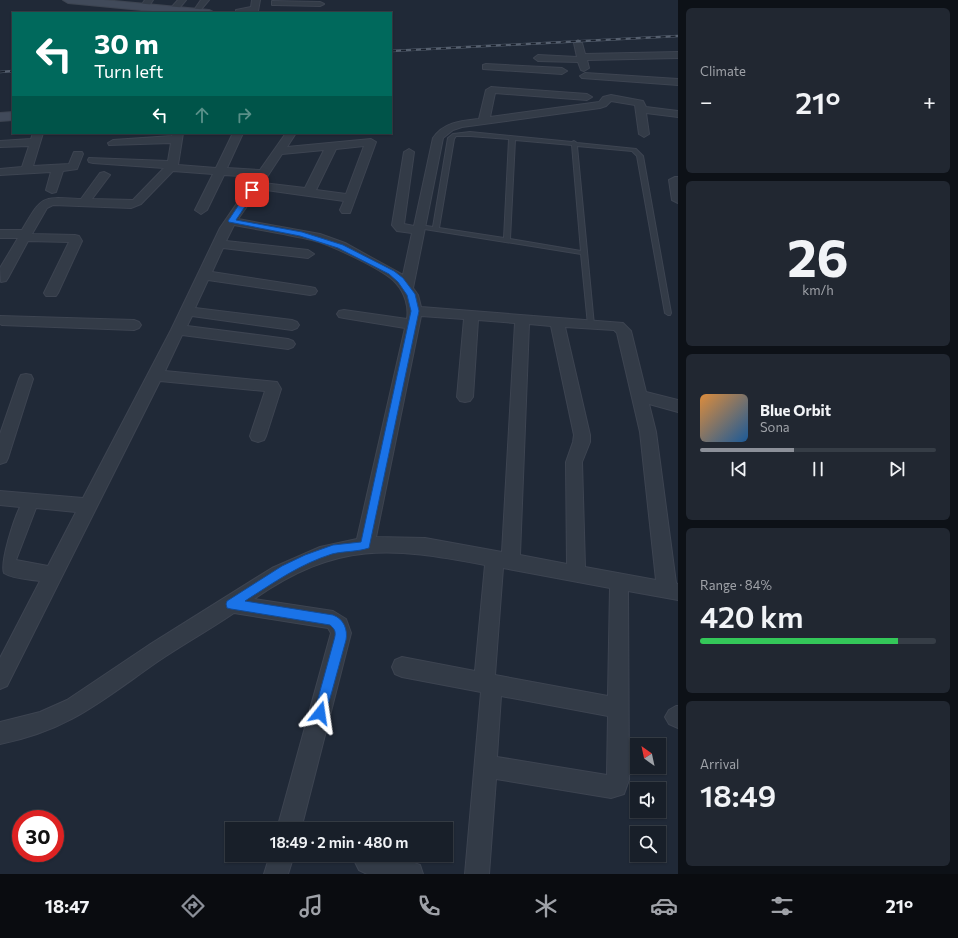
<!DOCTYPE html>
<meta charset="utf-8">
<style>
:root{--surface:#181f29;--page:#212731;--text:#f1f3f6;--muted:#9fa2a8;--line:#363d46;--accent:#8c9099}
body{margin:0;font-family:Commissioner,sans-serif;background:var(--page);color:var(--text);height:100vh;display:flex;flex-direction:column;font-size:15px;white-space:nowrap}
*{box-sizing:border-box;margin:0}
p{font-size:13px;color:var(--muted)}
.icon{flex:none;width:22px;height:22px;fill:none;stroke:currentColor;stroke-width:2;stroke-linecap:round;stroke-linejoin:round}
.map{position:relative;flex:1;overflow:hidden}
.sheet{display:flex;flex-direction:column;gap:8px;padding:8px;background:#0d1117;width:280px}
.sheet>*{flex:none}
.guide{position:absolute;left:12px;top:12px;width:380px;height:122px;border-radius:0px;box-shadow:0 1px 3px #0004,0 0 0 1px var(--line);background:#00695c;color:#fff;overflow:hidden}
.needle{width:26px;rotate:327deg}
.buttons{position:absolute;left:630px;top:738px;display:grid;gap:8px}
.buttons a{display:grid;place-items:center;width:36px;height:36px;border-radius:0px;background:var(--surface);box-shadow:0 1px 3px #0004,0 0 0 1px var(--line);font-size:20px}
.speed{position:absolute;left:12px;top:810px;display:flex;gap:8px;font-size:20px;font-weight:700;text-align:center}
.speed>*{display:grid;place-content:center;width:52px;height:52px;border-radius:50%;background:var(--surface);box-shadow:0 1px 3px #0004,0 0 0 1px var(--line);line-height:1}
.speed .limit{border:6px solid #d22;background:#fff;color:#111}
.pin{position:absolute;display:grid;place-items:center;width:34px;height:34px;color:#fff;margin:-17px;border-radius:8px;box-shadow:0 2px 6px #0006}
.me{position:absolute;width:44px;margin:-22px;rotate:15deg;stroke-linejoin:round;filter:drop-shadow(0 0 3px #0008)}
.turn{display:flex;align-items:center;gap:14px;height:84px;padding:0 16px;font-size:18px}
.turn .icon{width:52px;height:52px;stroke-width:2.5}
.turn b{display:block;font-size:28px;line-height:34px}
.lanes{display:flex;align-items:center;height:38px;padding:0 16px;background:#0003;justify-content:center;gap:20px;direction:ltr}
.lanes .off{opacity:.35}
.big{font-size:30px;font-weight:600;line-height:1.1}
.sheet .card{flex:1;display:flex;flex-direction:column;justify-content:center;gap:6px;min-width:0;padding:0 14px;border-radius:6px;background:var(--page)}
.sheet .dial{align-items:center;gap:0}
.dial b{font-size:52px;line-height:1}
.song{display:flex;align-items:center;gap:12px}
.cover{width:48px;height:48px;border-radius:6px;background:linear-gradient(135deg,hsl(30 70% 55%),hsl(210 70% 35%))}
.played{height:4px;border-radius:2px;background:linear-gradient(90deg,var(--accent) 40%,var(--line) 40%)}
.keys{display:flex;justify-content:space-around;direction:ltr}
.heat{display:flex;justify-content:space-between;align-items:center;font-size:22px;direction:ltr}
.charge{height:6px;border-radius:3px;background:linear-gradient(90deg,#34c759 84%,var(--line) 0)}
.trip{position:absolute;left:225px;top:822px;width:228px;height:40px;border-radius:0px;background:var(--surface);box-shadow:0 1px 3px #0004,0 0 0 1px var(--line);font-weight:600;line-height:40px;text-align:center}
.tab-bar{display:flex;height:64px;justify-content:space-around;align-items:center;background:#0a0c10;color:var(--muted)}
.tab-bar .icon{width:28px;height:28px}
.tab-bar .current{color:var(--accent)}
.tab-bar b{font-size:18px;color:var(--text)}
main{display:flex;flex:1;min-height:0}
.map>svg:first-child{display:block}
</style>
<main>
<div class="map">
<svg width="678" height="874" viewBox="0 0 678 874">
<rect width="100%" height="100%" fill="#202937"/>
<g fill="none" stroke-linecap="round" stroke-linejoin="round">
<defs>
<path id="lane" d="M470,132L572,142L574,141L577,143L636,149L643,156L671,313L670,315H668L665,313L637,156L632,151L577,146L594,325L593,327H589L588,325L581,254L418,228V226L420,225L433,227L448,138L453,134ZM456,136H470L509,139L504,238L439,228L454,139ZM515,140L572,145L581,251L510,239Z"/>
<path id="street" d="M145,0H153L147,9H141L140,7Z
M178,0H186L176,12H170L169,10Z
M201,0H209L198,13H192Z
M252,0H260L258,11L236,13V10L251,7Z
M272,1L320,2L324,4L320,6L275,5H272Z
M578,40L582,43L585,54L678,52V58L587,60L589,68L584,71L581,70L578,62L538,61L534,58L538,55L577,57L574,43Z
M486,64L562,68L567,71L562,74L483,69V65Z
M585,73L678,79V85L582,78L580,76Z
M491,87L587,94L592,97L587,100L495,93L490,117L599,102L603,97L611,95L643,101L646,107L678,111V117L646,113L649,134L644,137L639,134L635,105L611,101L606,106L600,108L462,127L453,130L443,138L413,288L418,295L421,307L623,323L631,331L646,392L678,400V412L649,404L656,432L676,583L678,584V600L628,591L629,780L624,794L611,798L496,779L489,874H465L481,692L402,677L395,674L392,667L395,660L402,657L475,671L485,565C390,547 338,541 254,599L333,611L346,619L351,633L301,829H277L331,633L328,628L234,613C209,630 182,645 157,662C101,701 69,730 0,744V722L40,712L67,700L152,643L272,568L320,547L357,539L405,328L344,318L339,317L337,314L339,311L344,310L407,319C409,307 405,293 396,283C385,270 329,244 312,240C286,234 260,230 234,225L226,241L308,250L314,254L308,258L223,248L212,272L310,287L315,288L317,291L315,294L310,295L208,280L195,308L292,320L297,322L299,325L297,328L292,330L192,316L187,326L288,339L293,341L295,344L293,347L288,349L182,335L165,371L277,382L281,389L266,436L264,440L258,442L252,440L250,436L265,391L160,381L7,686L0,689V658L40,581C29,579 13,579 4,573C0,562 14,519 20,507L0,505V491L83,498L171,330L220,228L255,177L224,175L207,210L201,214L195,210L213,174L173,171L141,204L131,208L53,205L47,208L32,234L75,235L79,236L82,241L58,293L56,296H46L44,293L69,242L28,241L8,278L6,281L1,282L0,268L18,238H0V230H22C43,195 40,197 81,199L100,173L104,172L110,175L92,199L133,200L164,168L93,163L89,162L88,160L89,158L168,161L171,143L109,145L108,143L113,140L172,136L173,133H183L178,165L216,168L233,133H243L227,168L260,170L286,133H296L287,147L371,139L376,142L350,213H342L340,210L344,201L259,189L238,219L320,234L345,243L403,275L412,233L397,231L392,225L404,152L409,149L414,152L404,224L414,226L433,138C444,122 461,121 479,119L486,90ZM364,146L346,194L316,190L336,149ZM324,150L305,188L263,183L282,154ZM421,316L464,319L457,397L460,401L465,402L470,401L473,397L478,320L515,323L502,552L425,538L376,537ZM529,324L551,326L574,435L573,442L566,462L567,564L520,555ZM565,327L614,330L617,333L640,432L656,580L585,567L582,462L590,442V435ZM36,508L76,512L48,566L16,560ZM503,568L610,588L608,696L495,675ZM501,696L608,716L607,775L497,757Z
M33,133H43L33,166L69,164L74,152H82L83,154L77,169L63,171L56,192L52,193L46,190L51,172L0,175V169L22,167L29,146L0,147V141L31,139Z
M675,177H678V203L672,200L669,180Z
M0,316L134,320L139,322L141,325L139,328L134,330L2,325L0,324Z
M26,374L31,375L33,379L8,458L6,462L0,464V434L19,379L21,375Z
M676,706H678V728L669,724L665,717L669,710Z
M270,855H294L288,874H264Z
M358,855C380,855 399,857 420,865L423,874H367L359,870L355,862Z"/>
<path id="secondary" d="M63,0H104L209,10L215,13H173L68,3Z
M13,112V120L0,121V113Z"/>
</defs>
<!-- lane casing -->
<use href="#lane" stroke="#3d4451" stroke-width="2"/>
<!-- street casing -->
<use href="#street" stroke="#3d4451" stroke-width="2"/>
<!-- secondary casing -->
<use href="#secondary" stroke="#3d4451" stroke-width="2"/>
<!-- lane -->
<use href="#lane" fill="#333b47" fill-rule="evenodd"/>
<!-- street -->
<use href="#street" fill="#333b47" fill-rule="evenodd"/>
<!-- secondary -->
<use href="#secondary" fill="#414a5a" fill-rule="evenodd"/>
<defs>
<path id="rail" d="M391,51L678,36
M0,72L13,71"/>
</defs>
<!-- rail casing -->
<use href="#rail" stroke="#555f6e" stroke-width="2.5"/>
<!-- rail -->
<use href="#rail" stroke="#19202c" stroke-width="1.5" stroke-dasharray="5" stroke-linecap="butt"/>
</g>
<!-- route -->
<path fill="#1a73e8" stroke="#114b97" d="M250,188L256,190L236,220L302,232L343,245L394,271L403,278L415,294L419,311L369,548C357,552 344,551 332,554C300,564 273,583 245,601L333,615C344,619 348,630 346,640L326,713L325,717L320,719L316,717L314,713L334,640C336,633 336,630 330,625L231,609L227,608L226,604L227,601L282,566L305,555L333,545L361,542L411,311L407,295L398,282L389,274L338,248L300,236L229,222L228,221Z"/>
</svg>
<div class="buttons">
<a><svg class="needle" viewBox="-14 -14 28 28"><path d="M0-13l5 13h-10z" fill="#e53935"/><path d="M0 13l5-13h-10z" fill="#9fa2a8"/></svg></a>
<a><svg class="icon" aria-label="sound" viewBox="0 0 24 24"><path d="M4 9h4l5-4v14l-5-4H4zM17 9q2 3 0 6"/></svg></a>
<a><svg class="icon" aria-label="search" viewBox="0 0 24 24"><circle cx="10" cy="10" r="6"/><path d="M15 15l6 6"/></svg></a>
</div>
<div class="speed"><div class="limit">30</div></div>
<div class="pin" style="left:252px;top:190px;background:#d93025"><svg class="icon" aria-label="arrive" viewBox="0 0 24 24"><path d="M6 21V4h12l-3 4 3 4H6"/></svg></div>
<svg class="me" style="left:320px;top:713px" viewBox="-20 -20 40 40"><path d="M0-17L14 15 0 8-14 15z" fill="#1a73e8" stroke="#fff" stroke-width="4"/></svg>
<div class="trip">18:49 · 2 min · 480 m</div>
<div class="guide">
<div class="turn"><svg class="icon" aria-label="left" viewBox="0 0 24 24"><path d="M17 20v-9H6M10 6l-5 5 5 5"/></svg><div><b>30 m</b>Turn left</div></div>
<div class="lanes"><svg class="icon" aria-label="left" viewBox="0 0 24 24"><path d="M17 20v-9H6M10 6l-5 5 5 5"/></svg><svg class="icon off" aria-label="ahead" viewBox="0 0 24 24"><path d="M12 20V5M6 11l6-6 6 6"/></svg><svg class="icon off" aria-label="right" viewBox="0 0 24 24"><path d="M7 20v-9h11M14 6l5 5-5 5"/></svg></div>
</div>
</div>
<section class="sheet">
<div class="card"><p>Climate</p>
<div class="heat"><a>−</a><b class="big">21°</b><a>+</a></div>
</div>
<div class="card dial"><b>26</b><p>km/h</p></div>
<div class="card">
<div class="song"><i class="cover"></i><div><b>Blue Orbit</b><p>Sona</p></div></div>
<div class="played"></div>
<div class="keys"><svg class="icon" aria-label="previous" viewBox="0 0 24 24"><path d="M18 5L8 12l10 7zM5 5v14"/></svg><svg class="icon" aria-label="pause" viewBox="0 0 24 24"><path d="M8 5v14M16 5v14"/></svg><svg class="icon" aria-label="next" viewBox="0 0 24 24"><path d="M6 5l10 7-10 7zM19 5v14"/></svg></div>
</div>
<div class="card"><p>Range · 84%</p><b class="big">420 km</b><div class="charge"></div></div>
<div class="card"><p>Arrival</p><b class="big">18:49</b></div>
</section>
</main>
<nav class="tab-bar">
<b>18:47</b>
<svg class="icon current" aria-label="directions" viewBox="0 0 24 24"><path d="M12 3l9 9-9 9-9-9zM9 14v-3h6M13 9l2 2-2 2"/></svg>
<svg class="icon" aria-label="music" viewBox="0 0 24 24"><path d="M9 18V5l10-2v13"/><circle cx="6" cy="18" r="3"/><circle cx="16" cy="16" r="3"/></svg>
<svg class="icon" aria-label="phone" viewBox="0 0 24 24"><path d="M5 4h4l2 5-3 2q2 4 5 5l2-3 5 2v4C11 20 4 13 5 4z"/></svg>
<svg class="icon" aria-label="climate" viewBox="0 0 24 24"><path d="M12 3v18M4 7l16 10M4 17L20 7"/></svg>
<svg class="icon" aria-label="car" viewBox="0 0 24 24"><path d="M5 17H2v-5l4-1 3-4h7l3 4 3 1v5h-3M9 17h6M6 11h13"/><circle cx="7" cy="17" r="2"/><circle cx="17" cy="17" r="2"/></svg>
<svg class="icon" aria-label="filters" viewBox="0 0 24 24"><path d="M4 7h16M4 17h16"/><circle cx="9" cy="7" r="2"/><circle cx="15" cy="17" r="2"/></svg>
<b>21°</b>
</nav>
